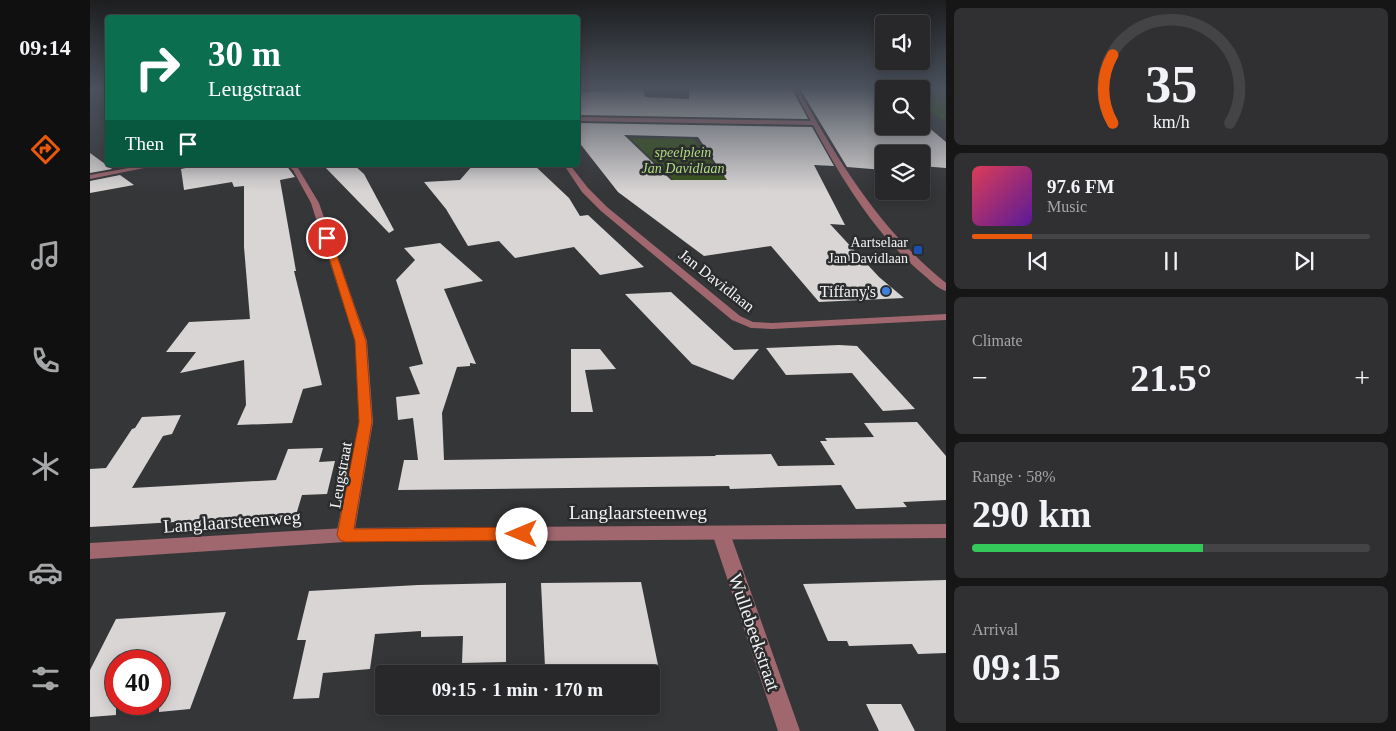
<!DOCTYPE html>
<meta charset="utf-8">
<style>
:root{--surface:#28282a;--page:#303032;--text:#f1f3f6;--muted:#a5a6a8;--line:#444447;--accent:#ea580c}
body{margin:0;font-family:"Times New Roman",serif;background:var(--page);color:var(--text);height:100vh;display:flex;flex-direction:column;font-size:19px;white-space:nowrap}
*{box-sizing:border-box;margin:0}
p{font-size:16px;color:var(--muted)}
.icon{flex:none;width:28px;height:28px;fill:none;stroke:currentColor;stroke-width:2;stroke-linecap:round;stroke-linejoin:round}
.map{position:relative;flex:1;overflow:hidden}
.sheet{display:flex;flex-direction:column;gap:8px;padding:8px;background:#161617;width:450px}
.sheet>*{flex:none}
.guide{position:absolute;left:15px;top:15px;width:475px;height:152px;border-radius:5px;box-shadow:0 2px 12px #0003,0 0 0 1px var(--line);background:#0b6e4f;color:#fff;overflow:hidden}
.buttons{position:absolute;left:785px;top:15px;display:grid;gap:10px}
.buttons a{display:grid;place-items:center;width:55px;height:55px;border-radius:5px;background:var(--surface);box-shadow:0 2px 12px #0003,0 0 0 1px var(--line);font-size:25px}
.speed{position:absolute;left:15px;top:650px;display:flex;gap:10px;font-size:25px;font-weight:700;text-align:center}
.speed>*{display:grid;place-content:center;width:65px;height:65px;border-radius:50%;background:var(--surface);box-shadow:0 2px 12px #0003,0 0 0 1px var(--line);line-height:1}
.speed .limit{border:8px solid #d22;background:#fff;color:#111}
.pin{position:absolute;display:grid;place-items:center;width:42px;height:42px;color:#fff;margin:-21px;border:2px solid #fff;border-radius:50%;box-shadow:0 1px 5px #0007}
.me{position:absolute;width:55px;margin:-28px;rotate:270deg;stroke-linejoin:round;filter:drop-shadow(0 0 4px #0008)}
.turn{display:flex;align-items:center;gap:18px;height:105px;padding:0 20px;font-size:22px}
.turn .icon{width:65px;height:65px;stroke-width:2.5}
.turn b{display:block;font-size:35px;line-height:42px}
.then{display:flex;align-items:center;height:48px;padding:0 20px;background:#0003;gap:10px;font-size:19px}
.big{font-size:38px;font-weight:800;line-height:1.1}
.sheet .tile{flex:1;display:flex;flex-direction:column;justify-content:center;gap:8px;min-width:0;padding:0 18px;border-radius:8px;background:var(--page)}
.sheet .dial{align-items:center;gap:0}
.dial svg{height:130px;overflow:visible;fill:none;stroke:var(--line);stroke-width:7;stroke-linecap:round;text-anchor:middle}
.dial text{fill:var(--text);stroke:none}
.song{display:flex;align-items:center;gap:15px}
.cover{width:60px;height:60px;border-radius:8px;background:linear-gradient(135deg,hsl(350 70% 55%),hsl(270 70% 35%))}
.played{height:5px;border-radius:2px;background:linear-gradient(90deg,var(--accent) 15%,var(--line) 15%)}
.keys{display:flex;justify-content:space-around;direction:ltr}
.heat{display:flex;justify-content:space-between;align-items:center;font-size:28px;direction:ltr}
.charge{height:8px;border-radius:4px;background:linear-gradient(90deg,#34c759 58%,var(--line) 0)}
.trip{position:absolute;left:285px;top:665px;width:285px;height:50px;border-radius:5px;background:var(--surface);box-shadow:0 2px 12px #0003,0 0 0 1px var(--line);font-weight:800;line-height:50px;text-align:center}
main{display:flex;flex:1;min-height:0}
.dock{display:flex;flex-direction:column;width:90px;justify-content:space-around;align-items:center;background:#101011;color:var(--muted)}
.dock .icon{width:35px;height:35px}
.dock .on{color:var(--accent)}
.dock b{font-size:22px;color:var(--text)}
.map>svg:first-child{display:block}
</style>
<main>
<nav class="dock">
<b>09:14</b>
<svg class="icon on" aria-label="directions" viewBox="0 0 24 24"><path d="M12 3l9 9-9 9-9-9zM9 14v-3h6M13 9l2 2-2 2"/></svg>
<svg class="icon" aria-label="music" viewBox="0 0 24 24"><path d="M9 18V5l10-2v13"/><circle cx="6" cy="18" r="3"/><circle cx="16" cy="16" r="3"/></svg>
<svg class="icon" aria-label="phone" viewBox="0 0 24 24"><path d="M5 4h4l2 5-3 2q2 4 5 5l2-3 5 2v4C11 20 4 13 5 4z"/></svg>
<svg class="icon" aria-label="climate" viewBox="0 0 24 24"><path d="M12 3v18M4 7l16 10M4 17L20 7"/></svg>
<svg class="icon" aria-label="car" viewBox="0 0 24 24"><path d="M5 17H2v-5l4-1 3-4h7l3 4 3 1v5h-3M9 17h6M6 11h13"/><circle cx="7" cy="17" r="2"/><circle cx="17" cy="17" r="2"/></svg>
<svg class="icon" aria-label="filters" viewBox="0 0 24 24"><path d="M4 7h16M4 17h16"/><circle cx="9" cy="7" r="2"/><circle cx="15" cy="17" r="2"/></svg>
</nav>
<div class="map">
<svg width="856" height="731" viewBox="0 0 856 731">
<rect width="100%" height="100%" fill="#353638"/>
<!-- green -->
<path fill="#375118" d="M831,89H856V119H852L831,105Z
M540,138L604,139L637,180H584Z"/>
<!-- building -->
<path fill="#d9d5d4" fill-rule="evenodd" d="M553,89L555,97L599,99V89H702L718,119L488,115V92Z
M710,89H794V126H831V121L856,142V168L831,166V154H794V163H792L794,170L757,167Z
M488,123L722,127L744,166L724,165L755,225L740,224L789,277L814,298L729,302L681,246L614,256L528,192L488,141ZM534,135L608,137L637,180H581Z
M0,153L22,169L0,173Z
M110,165H196L205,177L190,180L206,271H204L232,385L213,389L202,423L147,425L156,405L154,360L90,373L106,352H76L99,322L160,319L154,247V186L144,187L142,182L94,190L91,169Z
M233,165H264L274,174L304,230L299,233Z
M383,165H444L479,198L490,216L498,215L554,267L510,275L484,247L425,258L409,241L378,246L356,209L334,182L370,180Z
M30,175L44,185L0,193V181Z
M350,243L393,281L354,289L386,364L380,363V366L367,367L352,413L354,460L626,456L625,455L681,454L688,466L745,465L730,441H737L735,438L784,437L774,423L827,422L856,456V500L813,502L817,507L766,509L751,485L640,489L639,486L308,490L314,460H328L323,418L308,420L306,397L330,394L319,367L333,364L306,280L325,260L314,248Z
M581,292L644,350L669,349L643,380L602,364L535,294Z
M749,345L767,346L825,409L793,411L762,373L696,375L676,348Z
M481,349H510L526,369L495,370L503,412H481Z
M91,415L82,434L73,436L42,488L186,480L198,449L233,448L229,462L245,461L237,494L212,495L206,515L0,527V469L16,468L42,429L45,428L52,417Z
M856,580V653L828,654L822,644L759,646L757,641H738L713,584Z
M551,582L568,665L455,667L451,583Z
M416,583V662L372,663L373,636L331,637V631L285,634L280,669L233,673L229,698L203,699L216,640H207L219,591L328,585Z
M136,612L100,709L69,712V661H26V715L0,717V670L26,619Z
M776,704H811L825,731H789Z"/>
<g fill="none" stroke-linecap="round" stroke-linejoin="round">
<!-- minor -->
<path fill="#a0676e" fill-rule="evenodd" d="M488,117L724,121L727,123L724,125L488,121Z
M55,165H69L0,179V175Z
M198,165H205L208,168L229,203L277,341L283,422L264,535L261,540L255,542L249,540L246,535L269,422L265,341L221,203L203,170Z
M474,165H480L498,188L517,207L650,316L663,322L682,323L856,314V320L682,329L661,328L642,320L511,211L492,192Z
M631,526L637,528L640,533L710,731H688L622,533L625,528Z"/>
<!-- tertiary -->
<path fill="#a0676e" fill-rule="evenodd" d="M704,89H708C749,162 790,230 856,283V291C848,289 841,281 835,276C775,227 739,156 704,89Z
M856,524V538L255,542L0,559V543L255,528Z"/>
</g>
<!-- sky -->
<linearGradient id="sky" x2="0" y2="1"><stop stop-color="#1d1e1f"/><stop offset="0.46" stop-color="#4b525e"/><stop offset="1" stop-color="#4b525e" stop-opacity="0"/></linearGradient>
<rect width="856" height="192" fill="url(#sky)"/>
<!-- route -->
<path fill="#ea580c" stroke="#983908" d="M237,235L241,238L276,341L282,422L264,529L432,527L437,529L439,534L437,538L432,540L255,542L250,540L247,535L269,422L265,341L233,238Z"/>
<!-- markers -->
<rect fill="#1a4fb4" stroke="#2b2c2e" stroke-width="2" x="823" y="245" width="10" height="10" rx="2.5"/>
<circle fill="#3f7fe0" stroke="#2b2c2e" stroke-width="2" cx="796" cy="291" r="5"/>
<g text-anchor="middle" stroke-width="5" stroke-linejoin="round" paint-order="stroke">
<!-- far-park labels -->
<g font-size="14" font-style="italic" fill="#afde7f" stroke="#2b2c2e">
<text x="593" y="157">speelplein<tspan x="593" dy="16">Jan Davidlaan</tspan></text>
</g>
<!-- far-poi labels -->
<g font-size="14" fill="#f2f3f4" stroke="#2b2c2e" text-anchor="end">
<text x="818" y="247">Aartselaar<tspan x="818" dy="16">Jan Davidlaan</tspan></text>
</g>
<!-- street labels -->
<g font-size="16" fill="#f2f3f4" stroke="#2b2c2e">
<text transform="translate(627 280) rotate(38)" y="6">Jan Davidlaan</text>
<text transform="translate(250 475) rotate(-80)" y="6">Leugstraat</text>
</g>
<!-- poi labels -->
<g font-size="16" fill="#f2f3f4" stroke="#2b2c2e" text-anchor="end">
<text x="786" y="297">Tiffany's</text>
</g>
<!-- near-street labels -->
<g font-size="19" fill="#f2f3f4" stroke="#2b2c2e">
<text x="548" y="519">Langlaarsteenweg</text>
<text transform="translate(142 521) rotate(-4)" y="7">Langlaarsteenweg</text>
<text transform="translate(665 632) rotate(71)" y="7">Wullebeekstraat</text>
</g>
</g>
</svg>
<div class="buttons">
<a><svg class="icon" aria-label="sound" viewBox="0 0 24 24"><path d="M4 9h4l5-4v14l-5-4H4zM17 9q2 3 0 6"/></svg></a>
<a><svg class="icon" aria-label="search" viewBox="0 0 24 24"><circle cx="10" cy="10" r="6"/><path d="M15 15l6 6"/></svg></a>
<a><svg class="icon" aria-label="layers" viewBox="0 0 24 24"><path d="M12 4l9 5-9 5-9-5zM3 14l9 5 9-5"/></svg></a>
</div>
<div class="speed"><div class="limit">40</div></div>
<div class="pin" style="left:237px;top:238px;background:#d93025"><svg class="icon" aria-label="arrive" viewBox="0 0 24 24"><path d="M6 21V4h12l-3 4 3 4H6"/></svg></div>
<svg class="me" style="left:432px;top:534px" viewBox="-20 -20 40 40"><circle r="19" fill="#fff"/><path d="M0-13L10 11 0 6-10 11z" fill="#ea580c"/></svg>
<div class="trip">09:15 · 1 min · 170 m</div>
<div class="guide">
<div class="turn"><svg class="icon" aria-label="right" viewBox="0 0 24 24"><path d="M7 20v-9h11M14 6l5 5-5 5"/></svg><div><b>30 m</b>Leugstraat</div></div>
<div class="then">Then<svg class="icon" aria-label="arrive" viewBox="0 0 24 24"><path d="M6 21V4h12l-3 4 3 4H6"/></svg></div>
</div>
</div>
<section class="sheet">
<div class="tile dial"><svg viewBox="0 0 100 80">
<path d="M14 69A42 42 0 1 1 86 69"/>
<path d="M14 69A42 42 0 0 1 14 27" stroke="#ea580c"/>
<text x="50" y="56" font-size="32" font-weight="700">35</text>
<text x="50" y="72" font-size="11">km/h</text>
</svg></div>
<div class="tile">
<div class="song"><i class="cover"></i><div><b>97.6 FM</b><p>Music</p></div></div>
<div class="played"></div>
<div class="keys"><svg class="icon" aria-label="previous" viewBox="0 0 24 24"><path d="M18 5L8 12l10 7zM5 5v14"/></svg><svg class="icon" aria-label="pause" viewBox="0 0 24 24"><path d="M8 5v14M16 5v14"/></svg><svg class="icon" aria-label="next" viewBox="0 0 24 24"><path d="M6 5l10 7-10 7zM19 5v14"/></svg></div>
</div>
<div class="tile"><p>Climate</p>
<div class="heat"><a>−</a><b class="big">21.5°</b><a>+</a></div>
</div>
<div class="tile"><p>Range · 58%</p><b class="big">290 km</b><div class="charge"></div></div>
<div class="tile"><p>Arrival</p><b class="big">09:15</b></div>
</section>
</main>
